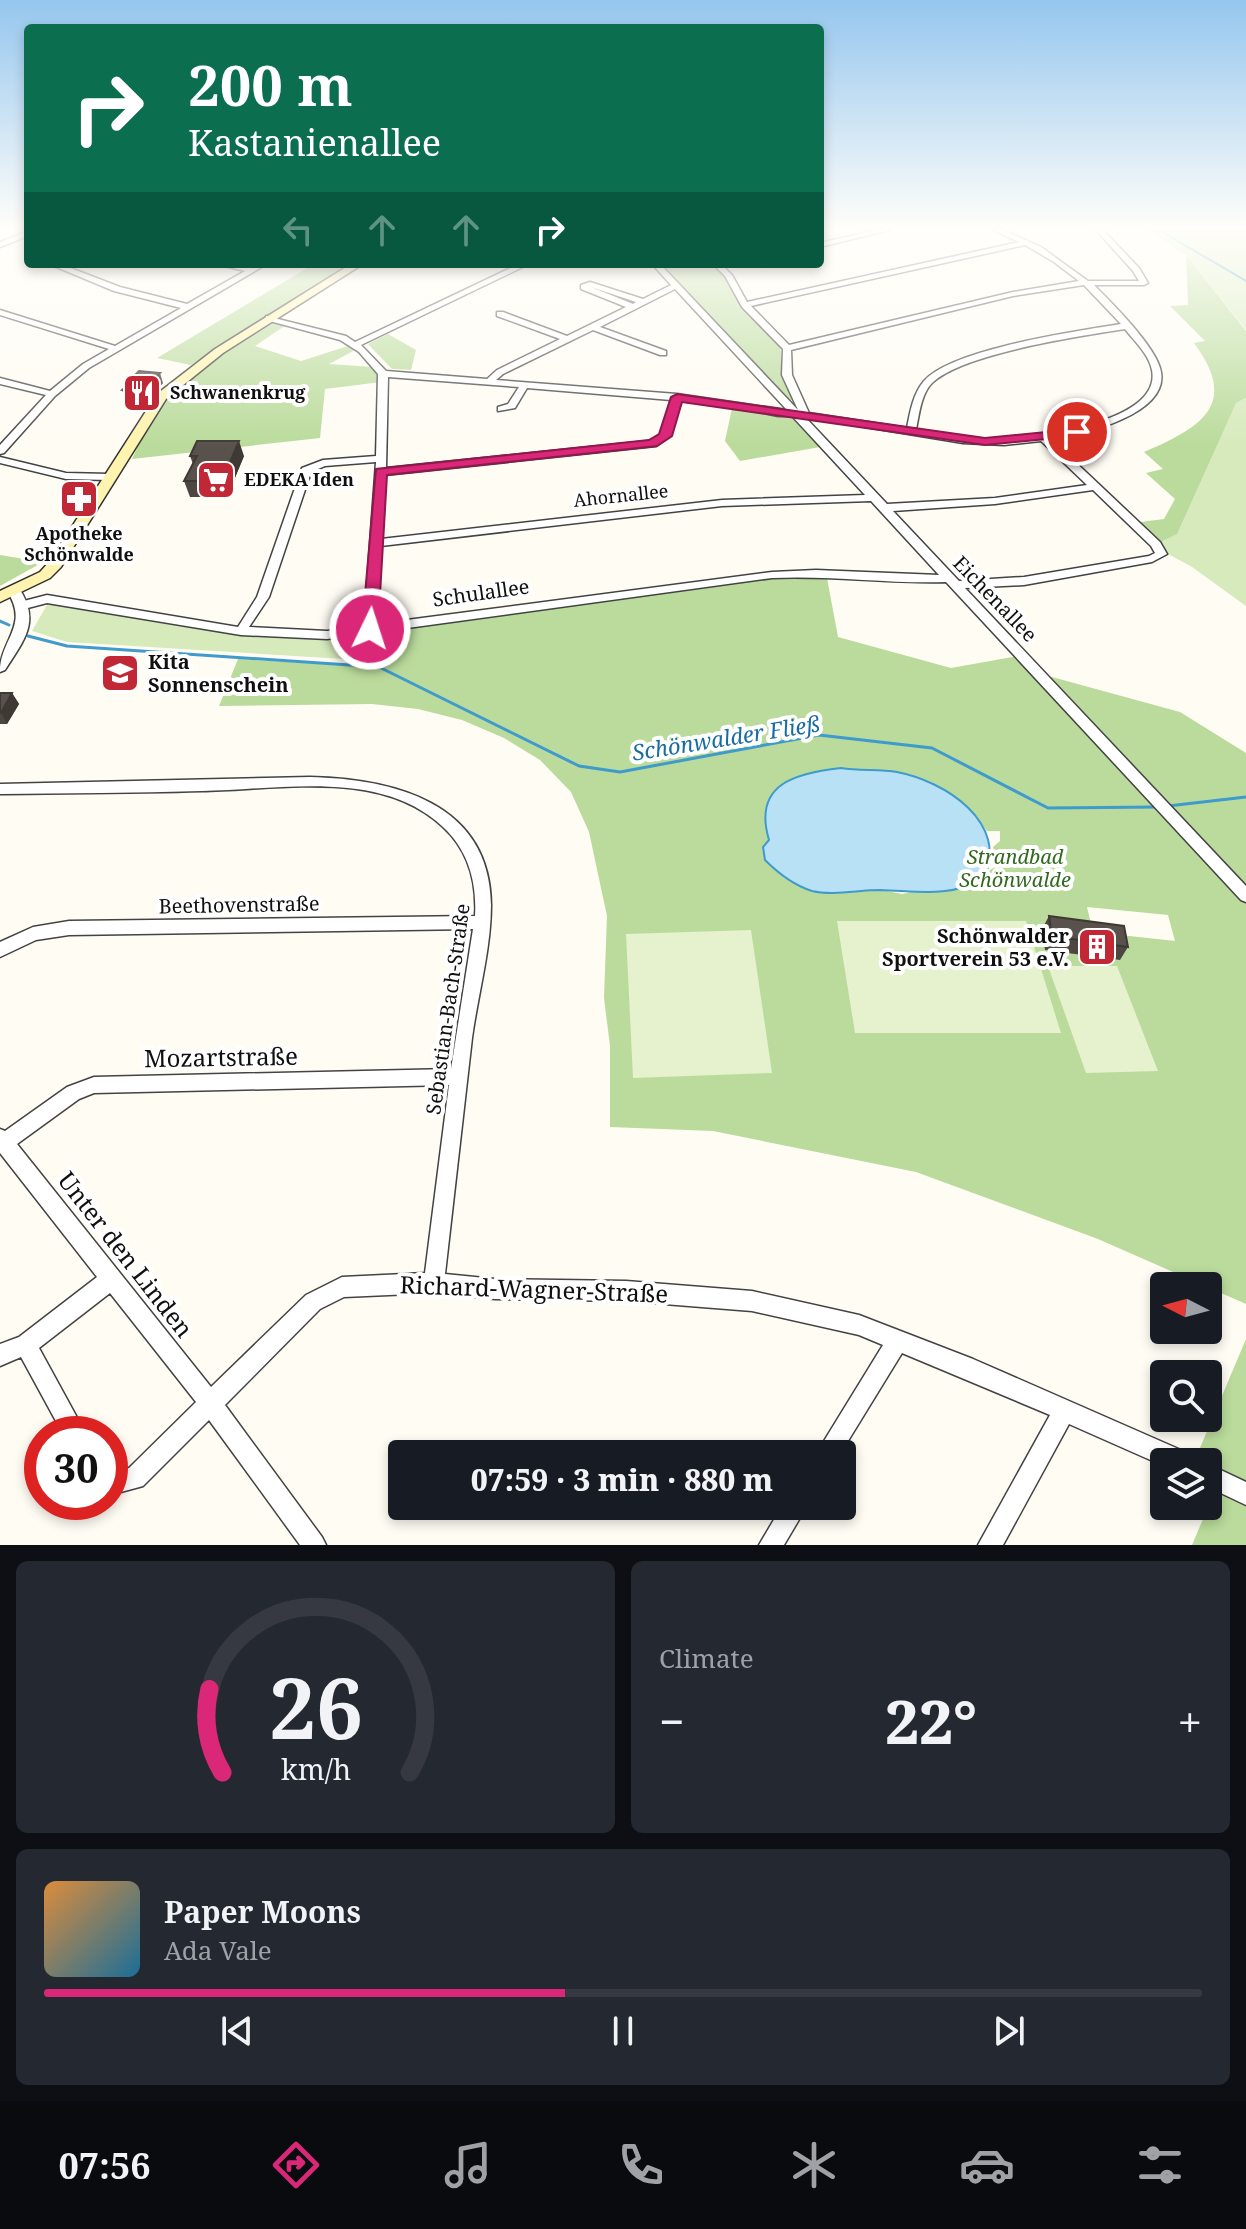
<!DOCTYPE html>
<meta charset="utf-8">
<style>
:root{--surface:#171b24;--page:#242831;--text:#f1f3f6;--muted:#9ea1a6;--line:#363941;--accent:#db2777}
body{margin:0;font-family:"Noto Serif",serif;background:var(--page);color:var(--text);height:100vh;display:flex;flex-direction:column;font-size:30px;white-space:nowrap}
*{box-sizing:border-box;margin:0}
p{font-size:26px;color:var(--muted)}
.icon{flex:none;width:44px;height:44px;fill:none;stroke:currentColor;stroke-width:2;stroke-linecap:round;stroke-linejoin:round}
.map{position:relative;height:1545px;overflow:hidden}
.drawer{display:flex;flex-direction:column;gap:16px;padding:16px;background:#0d0f14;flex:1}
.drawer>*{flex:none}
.banner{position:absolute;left:24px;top:24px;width:800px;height:244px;border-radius:8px;box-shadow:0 4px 12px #0003;background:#0b6e4f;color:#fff;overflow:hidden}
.needle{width:52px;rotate:276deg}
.tools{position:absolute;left:1150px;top:1272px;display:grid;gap:16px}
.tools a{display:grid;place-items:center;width:72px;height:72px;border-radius:8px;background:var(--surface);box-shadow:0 4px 12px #0003;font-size:40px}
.speed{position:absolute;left:24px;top:1416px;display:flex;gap:16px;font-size:40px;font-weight:700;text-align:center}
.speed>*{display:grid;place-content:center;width:104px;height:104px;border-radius:50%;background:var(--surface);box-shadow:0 4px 12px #0003;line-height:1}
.speed .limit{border:12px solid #d22;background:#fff;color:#111}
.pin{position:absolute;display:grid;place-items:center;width:68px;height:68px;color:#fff;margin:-34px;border:4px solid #fff;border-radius:50%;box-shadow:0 2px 8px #0007}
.me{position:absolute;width:88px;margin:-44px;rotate:4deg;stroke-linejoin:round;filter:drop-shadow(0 0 6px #0008)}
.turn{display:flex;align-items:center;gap:28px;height:168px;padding:0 32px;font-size:36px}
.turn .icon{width:104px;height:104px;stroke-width:2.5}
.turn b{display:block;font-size:56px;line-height:68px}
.lanes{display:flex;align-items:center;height:76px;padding:0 32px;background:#0003;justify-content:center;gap:40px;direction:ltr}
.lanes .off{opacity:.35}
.big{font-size:60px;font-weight:800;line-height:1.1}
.drawer .card{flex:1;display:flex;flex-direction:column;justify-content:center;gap:12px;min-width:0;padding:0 28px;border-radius:12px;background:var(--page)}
.drawer .dial{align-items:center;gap:0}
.dial svg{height:208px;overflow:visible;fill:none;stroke:var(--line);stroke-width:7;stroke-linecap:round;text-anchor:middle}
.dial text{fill:var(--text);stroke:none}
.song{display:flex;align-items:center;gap:24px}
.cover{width:96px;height:96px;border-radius:12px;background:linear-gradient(135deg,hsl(30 70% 55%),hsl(200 70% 35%))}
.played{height:8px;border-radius:4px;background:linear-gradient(90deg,var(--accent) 45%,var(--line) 45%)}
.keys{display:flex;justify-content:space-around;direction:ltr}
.heat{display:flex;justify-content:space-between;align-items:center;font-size:44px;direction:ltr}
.drawer .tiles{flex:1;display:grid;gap:16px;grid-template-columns:1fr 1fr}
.card:last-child{grid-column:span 2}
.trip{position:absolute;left:388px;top:1440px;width:468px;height:80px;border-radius:8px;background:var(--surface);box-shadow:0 4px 12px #0003;font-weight:800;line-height:80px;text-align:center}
.tabs{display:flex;height:128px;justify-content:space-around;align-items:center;background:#090b0e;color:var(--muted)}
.tabs .icon{width:56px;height:56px}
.tabs .current{color:var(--accent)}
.tabs b{font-size:36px;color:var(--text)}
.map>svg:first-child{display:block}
</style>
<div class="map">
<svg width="1246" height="1545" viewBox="0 0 1246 1545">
<rect width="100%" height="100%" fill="#fffcf4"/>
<!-- green -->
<path fill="#d6eabc" d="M1148,230H1246V330L1186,255Z
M1246,398V606L1192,567L1161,550L1156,544L1236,403Z
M48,603C165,623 266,649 386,632L393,662L67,642L32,631Z"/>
<!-- forest -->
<path fill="#badb9b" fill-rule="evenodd" d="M1186,255L1246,331V398L1236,403L1177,534L1156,544L1133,523L1164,519L1175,499L1146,473L1163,469L1144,452C1201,427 1240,405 1194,343L1205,341L1170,306L1188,305Z
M314,264H349L191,365L157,358Z
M660,264H712L726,277L736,299L780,344L783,374L794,399L787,401Z
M270,321L286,325L255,346L301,361L348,346L355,350L329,364L373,367L381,382L325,389L320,438L132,459L153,413L174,389Z
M388,334L416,350L411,370L392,369L368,344Z
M732,408L791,416L820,447L740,461L725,441Z
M0,555L43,562L0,586Z
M822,573L827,578L838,637L951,668L1023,655L1041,674L1180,712L1246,753V1304L1098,1239L916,1172L713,1131L610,1127V1046L604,998L607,916L589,832L571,792L540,760L504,738L462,720L418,709L372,704L219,706L238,659L379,667L393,662L386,632C531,608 675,584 822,573ZM841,768L965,804L987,831H1000V841L993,847L994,853L1002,857L1000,864L987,872L983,879L902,894L882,890L854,892L763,847L825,770ZM1087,907L1168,915L1175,941L1093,932Z
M1246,1339V1545H1192L1219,1481L1208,1475V1462H1194Z"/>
<!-- pitch -->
<path fill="#e6f1ce" d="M837,921H1026L1061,1033H855Z
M751,930L772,1073L633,1078L626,934Z
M1048,966H1117L1158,1071L1086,1073Z"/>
<!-- water -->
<path fill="#b8e1f6" stroke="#3f9acd" stroke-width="2" d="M841,768C860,771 879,769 897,772C944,781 1010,822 984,879C947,898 919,891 880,890C858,890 833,896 812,891C793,885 779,874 765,860L763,847L769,840C752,783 797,773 841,768Z"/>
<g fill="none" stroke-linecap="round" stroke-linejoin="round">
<!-- stream-far1 -->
<path stroke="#3f9acd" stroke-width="2" d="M1159,230L1246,281"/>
<!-- stream -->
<path stroke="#3f9acd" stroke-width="3" d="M0,621L9,625
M28,636L67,646L379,667L579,766L620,772L819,735L932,748L1048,808L1157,807
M1168,806L1246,797"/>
<defs>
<path id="minor" d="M876,230H890L820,247V243Z
M993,230H1003L1041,247L1088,281H1139L1133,271L1096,230H1103L1139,268L1148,283L1144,285H1094C1112,303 1153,344 1160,368C1174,414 1082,435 1051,439L1160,542L1167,554L1152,562L1024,585L965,588L1246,886V902L1241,900L946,582C888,584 830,575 772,578L327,639L241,635L47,603L24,609L18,605L20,602L47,595L238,627L257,597L302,468L323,460L376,456L378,374L359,352L340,340L266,320V316L346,336L355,342L519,264H529L361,345L386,371L487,379L497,370L560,339L497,316V312H503L567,336L626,307L581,289V285L590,282L643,299L671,285L652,264H660L798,410L782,375L783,349L742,307L725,276L713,264H721L732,275L747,302L1019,242ZM1025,245L1054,262L1079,281L1013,292L789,345L751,306ZM1084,285L1121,324C1077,331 952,349 924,381C913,394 910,412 907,428L809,413L792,375L791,350L1013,296ZM591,287L636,302L633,304ZM675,289L787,410L677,394L496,380L503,374L593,330L660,355H666V351L600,327ZM1125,329C1134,341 1149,354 1152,370C1163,426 1019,440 984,439C961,438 939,434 916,430C919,415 921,394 932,383C963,353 1081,336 1125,329ZM388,377L519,387L508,404L498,407V411L515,408L527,388L671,400L661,435L649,441L386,468ZM680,401L735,407L778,416H792L865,495L722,500L381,539L385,475L656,446L670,436ZM805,417L963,443L1004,445L1041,441L1087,485L995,498L887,504ZM376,462L364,626L327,631L249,627L269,597L311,472L325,466ZM1093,490L1151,546L1155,553L1149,556L1024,577L959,581L893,511L995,504ZM871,501L939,575L816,570L772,572L376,624L381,546L722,506Z
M28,231V236L0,247V242Z
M49,264H60L120,287L187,304L245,271L216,264L251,268L257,264H267L89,368L55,396L4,453L0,454V445L46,395L0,384V378L50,391L83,364L109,349L0,315V310L115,346L181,308L114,291Z
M0,457L66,473L109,474L114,477L109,480L66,479L0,463Z
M310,777C393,779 490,802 491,905C491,949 478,994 472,1038C463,1116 454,1195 445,1274L495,1279L626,1281L752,1291L859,1315L973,1359L1190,1454L1193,1462H1164V1466L1069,1424L1003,1545H978L1050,1415L902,1353L840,1454H816L883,1345L859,1335L752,1311L626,1301L495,1299L434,1293L344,1297L320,1309L225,1405L322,1537L326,1545H300L209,1420L143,1486L110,1495V1473L129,1468L196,1402L110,1293L39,1348L86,1434H63L21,1357L0,1366V1344L19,1337L97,1277L0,1153V1129L5,1131L67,1087L94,1077L451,1069L473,929L69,935L36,940L0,957V942L33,927L69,921L475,916C477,882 468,850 443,827C381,768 279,790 202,791C135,793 67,793 0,794V784ZM449,1085L425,1273L342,1277L306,1295L211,1387L17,1144L79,1099L94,1093Z
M1208,1464L1246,1482V1505L1208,1487Z
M782,1506H807L784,1545H759Z"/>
<path id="tertiary" d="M14,587L19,588C41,622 24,640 5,670L0,672C0,639 30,626 7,591Z"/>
<path id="secondary" d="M351,264H363L223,353L166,399L61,567L50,578L0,602V591L40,572L50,561L157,394L215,349Z"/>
</defs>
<!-- minor casing -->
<use href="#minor" stroke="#434343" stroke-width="3"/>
<!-- tertiary casing -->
<use href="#tertiary" stroke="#434343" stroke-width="3"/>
<!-- secondary casing -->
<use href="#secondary" stroke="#323232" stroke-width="3"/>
<!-- minor -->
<use href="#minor" fill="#fff" fill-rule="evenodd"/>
<!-- tertiary -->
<use href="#tertiary" fill="#fff" fill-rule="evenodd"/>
<!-- secondary -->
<use href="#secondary" fill="#fef3af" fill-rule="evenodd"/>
</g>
<!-- wall -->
<path fill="#4d4641" d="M163,383L142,404L126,400L122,390L126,386V384Z
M190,456H244L227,497H190L184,481L193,464Z
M0,693H12L19,704L7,724H0Z
M1049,916L1128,947L1120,960L1045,950L1042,929Z"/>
<!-- shaded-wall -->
<path fill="#3e3935" d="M160,373L163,383L142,404L138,394Z
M239,441L244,456L227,497L222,481Z
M12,693L19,704L7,724L1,713Z"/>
<!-- building -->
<path fill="#59514c" stroke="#3e3935" stroke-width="2" d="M139,371L160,373L138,394L122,390L129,384H126Z
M197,441H239L222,481H184L197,456H190Z
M0,693H12L1,713H0Z
M1049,916L1124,926L1128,947L1052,936Z"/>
<!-- sky -->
<linearGradient id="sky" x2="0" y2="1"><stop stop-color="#95c6ee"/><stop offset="0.51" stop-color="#fffefa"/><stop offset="1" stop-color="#fffefa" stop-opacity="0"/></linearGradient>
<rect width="1246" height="447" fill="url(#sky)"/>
<!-- route -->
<path fill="#db2777" stroke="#8e194d" stroke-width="2" d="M677,394L985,438L1077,429L1083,432L1077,436L985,445L682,402L672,436L657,446L387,475L378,629L370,634L364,633L362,629L376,469L649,440L659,434L671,397Z"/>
<!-- icons -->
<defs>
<symbol id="restaurant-square" viewBox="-11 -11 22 22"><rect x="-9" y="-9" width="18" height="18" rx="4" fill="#c12734" stroke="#fff"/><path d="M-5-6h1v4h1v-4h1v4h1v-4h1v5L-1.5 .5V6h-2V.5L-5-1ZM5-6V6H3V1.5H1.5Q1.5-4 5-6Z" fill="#fff"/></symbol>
<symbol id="supermarket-square" viewBox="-11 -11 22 22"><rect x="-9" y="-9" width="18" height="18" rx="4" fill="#c12734" stroke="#fff"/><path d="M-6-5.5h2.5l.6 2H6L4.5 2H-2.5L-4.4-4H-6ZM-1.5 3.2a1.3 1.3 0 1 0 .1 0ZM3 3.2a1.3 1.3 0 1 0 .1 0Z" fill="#fff"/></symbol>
<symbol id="pharmacy-square" viewBox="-11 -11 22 22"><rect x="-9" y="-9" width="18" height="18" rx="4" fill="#c12734" stroke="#fff"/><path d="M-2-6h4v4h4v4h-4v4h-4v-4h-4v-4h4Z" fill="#fff"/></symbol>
<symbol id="school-square" viewBox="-11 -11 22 22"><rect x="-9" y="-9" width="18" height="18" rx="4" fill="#c12734" stroke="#fff"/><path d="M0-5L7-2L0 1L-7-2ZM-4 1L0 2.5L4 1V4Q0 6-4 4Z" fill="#fff"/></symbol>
<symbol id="building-square" viewBox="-11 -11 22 22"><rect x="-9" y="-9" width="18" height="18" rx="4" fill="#c12734" stroke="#fff"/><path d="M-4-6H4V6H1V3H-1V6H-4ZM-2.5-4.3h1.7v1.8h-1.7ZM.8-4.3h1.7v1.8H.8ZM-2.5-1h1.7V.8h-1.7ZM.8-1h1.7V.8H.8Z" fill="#fff"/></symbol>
</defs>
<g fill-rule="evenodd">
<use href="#restaurant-square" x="120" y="371" width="44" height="44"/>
<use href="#supermarket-square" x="194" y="458" width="44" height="44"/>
<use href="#pharmacy-square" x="57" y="477" width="44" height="44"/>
<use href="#school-square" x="98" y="651" width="44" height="44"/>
<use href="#building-square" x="1075" y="925" width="44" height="44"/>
</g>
<g text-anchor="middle" stroke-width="8" stroke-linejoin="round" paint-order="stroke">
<!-- far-poi labels -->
<g font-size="18" font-weight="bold" fill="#101010" stroke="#fff" text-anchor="start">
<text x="170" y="399">Schwanenkrug</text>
<text x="244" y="486">EDEKA Iden</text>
<text x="79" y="540" text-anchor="middle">Apotheke<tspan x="79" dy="21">Schönwalde</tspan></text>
</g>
<!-- far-street labels -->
<g font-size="18" fill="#101010" stroke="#fff">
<text transform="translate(621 496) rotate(-6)" y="6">Ahornallee</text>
</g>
<!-- street labels -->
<g font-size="20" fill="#101010" stroke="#fff">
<text transform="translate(481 593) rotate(-8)" y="7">Schulallee</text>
<text transform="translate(995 599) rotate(46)" y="7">Eichenallee</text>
<text transform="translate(239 905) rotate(-1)" y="7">Beethovenstraße</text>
<text transform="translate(448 1009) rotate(-82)" y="7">Sebastian-Bach-Straße</text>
</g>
<!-- poi labels -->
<g font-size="20" font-weight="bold" fill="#101010" stroke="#fff" text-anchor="start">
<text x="148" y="669">Kita<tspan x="148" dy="23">Sonnenschein</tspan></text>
<text x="1069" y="943" text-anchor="end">Schönwalder<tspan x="1069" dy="23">Sportverein 53 e.V.</tspan></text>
</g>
<!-- park labels -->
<g font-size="20" font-style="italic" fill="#31691f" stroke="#fff">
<text x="1015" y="864">Strandbad<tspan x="1015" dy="23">Schönwalde</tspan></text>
</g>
<!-- water labels -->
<g font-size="22" font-style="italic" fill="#186ca3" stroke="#fff">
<text transform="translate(726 738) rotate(-9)" y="8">Schönwalder Fließ</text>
</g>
<!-- near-street labels -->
<g font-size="24" fill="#101010" stroke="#fff">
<text transform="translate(221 1058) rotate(-1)" y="8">Mozartstraße</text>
<text transform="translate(125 1255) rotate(52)" y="8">Unter den Linden</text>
<text transform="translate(534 1290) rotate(2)" y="8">Richard-Wagner-Straße</text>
</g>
</g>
</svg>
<div class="tools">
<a><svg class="needle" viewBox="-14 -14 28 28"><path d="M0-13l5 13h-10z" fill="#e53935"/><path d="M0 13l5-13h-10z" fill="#9ea1a6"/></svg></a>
<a><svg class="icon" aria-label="search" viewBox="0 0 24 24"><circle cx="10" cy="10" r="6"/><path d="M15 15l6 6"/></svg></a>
<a><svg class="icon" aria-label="layers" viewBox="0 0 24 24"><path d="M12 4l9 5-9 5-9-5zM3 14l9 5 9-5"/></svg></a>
</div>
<div class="speed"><div class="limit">30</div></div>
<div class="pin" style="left:1077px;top:432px;background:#d93025"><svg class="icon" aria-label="arrive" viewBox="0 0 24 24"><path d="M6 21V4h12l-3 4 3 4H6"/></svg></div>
<svg class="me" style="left:370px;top:629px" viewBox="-20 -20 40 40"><circle r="17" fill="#db2777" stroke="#fff" stroke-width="3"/><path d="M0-11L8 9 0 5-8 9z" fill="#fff"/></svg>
<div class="trip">07:59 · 3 min · 880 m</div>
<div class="banner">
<div class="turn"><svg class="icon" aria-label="right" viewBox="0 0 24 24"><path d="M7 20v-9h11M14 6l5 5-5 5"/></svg><div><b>200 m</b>Kastanienallee</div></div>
<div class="lanes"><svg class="icon off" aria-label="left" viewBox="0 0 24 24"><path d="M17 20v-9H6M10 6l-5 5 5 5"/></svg><svg class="icon off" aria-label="ahead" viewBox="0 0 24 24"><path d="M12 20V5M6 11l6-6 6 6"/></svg><svg class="icon off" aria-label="ahead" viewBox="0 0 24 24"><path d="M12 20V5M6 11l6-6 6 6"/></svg><svg class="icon" aria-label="right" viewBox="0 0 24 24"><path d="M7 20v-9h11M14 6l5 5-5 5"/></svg></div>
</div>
</div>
<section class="drawer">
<div class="tiles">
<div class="card dial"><svg viewBox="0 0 100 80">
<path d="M14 69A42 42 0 1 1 86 69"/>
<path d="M14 69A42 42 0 0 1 9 37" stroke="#db2777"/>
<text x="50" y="56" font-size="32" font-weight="700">26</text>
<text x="50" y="72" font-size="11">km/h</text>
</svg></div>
<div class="card"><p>Climate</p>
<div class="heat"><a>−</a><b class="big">22°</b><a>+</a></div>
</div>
<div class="card">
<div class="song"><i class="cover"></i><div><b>Paper Moons</b><p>Ada Vale</p></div></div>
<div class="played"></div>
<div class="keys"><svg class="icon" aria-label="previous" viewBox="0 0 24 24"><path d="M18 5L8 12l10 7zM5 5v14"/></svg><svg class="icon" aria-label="pause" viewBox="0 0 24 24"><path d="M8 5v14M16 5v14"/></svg><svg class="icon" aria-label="next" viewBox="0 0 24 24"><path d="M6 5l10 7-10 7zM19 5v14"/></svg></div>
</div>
</div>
</section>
<nav class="tabs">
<b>07:56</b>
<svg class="icon current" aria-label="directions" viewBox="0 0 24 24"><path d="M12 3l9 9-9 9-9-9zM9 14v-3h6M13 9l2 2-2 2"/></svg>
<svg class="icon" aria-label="music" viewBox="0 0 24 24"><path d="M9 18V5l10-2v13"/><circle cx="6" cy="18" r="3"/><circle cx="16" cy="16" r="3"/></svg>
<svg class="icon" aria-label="phone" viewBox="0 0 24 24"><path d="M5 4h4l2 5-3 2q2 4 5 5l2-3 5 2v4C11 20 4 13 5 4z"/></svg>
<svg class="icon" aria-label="climate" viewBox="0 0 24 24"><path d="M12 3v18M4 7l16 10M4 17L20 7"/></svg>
<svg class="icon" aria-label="car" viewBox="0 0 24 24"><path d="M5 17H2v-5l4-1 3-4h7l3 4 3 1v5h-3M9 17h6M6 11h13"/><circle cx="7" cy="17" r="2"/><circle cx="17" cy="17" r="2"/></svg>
<svg class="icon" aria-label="filters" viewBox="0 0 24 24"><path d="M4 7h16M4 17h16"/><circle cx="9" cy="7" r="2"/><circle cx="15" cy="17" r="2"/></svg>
</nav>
